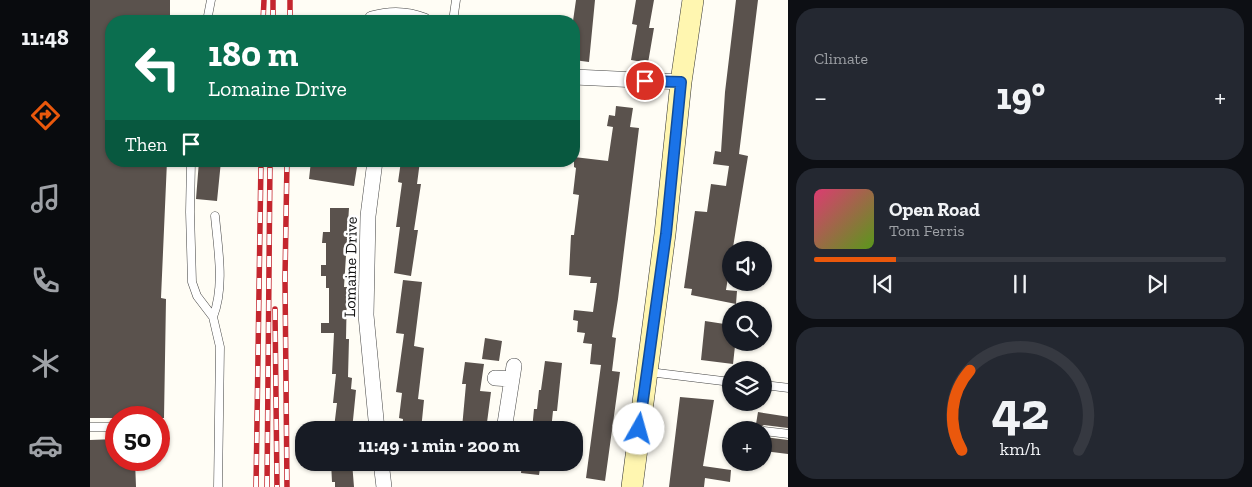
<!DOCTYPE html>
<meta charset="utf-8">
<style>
:root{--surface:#171b24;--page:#242831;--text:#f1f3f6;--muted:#9ea1a6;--line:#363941;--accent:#ea580c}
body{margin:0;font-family:"Zilla Slab",serif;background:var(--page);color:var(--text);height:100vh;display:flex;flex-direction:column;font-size:19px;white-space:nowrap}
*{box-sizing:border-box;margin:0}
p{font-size:16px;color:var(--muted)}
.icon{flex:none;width:28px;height:28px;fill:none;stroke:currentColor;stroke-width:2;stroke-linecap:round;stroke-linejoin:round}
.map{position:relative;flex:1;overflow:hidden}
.panel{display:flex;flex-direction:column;gap:8px;padding:8px;background:#0d0f14;width:464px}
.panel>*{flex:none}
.top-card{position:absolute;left:15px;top:15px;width:475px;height:152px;border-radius:20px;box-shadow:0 1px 4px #0004;background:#0b6e4f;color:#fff;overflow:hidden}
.buttons{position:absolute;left:632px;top:241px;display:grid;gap:10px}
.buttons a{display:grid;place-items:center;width:50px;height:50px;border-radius:50%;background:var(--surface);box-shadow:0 1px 4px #0004;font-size:25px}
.speed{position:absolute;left:15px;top:406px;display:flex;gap:10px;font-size:25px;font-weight:700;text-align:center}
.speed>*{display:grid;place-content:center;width:65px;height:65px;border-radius:50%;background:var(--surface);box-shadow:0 1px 4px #0004;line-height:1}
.speed .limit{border:8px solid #d22;background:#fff;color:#111}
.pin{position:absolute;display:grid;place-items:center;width:42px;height:42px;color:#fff;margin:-21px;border:2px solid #fff;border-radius:50%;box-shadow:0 1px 5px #0007}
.me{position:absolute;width:55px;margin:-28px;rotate:7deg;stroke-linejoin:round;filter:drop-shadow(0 0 4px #0008)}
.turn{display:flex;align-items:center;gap:18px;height:105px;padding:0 20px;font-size:22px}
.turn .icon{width:65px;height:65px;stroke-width:2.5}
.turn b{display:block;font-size:35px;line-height:42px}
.then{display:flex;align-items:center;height:48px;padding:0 20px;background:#0003;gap:10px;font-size:19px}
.big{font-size:38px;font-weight:800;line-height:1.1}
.panel .widget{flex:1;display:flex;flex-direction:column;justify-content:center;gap:8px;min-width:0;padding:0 18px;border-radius:20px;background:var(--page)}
.panel .dial{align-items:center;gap:0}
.dial svg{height:130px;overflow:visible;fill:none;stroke:var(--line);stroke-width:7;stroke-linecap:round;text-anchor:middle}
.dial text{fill:var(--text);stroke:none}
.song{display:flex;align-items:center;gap:15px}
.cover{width:60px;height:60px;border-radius:8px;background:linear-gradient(135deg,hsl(340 70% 55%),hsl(90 70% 35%))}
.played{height:5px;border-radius:2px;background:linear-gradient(90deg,var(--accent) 20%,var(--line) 20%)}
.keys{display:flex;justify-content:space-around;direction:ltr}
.heat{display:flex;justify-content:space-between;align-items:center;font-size:28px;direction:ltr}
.trip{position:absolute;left:205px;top:421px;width:288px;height:50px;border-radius:20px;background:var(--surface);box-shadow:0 1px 4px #0004;font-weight:800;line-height:50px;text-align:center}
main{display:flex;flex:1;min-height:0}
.menu{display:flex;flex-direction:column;width:90px;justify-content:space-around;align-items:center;background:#090b0e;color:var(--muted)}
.menu .icon{width:35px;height:35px}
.menu .active{color:var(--accent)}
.menu b{font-size:22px;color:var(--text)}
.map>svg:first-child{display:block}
</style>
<main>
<nav class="menu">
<b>11:48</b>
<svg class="icon active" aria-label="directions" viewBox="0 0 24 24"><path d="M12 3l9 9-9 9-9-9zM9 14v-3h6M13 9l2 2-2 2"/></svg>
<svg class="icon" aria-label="music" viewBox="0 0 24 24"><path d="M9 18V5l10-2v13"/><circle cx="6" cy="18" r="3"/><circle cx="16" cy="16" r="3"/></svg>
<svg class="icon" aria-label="phone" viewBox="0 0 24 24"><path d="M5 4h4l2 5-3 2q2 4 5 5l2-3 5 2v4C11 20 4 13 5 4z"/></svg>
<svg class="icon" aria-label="climate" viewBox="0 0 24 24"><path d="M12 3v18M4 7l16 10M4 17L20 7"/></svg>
<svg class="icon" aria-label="car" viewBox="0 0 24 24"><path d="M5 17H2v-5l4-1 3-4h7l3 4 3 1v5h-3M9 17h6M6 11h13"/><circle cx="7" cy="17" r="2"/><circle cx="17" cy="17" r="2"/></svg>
</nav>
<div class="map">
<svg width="699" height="487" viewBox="0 0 699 487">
<rect width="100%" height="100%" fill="#fffdf5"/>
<!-- building -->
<path fill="#5a524d" d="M0,0H80V21H21V161H77L71,298L76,299L74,418H0Z
M486,0H505L499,62L484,60L485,25L483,21Z
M546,0H564L559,28H564L558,63L541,60L547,25L542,24Z
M646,0H668L649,154L658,156L636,290L647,291L646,304L601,295L602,289L594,288L605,211L617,212L621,184L636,186L639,166L623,164L625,151L631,152L635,92Z
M526,106L543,108L540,127L549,128L528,299L522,337L526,338L522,371L530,372L515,481L496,478L511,365L500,364L502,344L493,343L495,333L487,332L488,321L483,320L484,310L503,312L507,283H500L501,277L479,275L481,235H484L489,195L483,194L486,168L484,167V157L518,161L523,127L517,126L519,115L525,116Z
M109,161H131L127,201L106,199Z
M221,161L267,167L264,186L219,179Z
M311,161H330L327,184H331L324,230H328L321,276L304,273L310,227H306L312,183L308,182Z
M240,208H259L254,287H257L256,339H259L258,377L262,378L261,389L266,390L262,430L244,428L247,403H243L246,374H242L244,333H231V323H239V288H236V276H231V265H236V243H232L233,232H240Z
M313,280L332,282L324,346L334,348L328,399L334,400L331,430H312L313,419L309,418L312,393L306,392L314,334L306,333Z
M615,321L641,325V342L645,346L643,364L611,360Z
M395,338L412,341L409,361L392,359Z
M455,361L472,363L467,411H463L461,430H442L444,409H447L449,390H451Z
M375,362L394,364L390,391L401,392L396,430H376L372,428L376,384H372Z
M590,397L624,400L613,466L641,470L640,482L615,478L614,487H579Z
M668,412L699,417V428L674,425L665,430Z
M674,437L699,440V454L674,451Z
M26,439V460H45L46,487H0V440Z
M241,462H262L264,487H245V482H242Z
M432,462H451L449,475L431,473Z"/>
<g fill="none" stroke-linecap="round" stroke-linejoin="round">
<defs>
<path id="lane" d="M117,21L121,0
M363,21L366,0
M101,161L100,212L102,282L107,296L123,317L130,347L128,487
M123,317C135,286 128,249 125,216
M559,372L641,382
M674,385L699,388
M0,427H26
M674,431L699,434"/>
<path id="street" d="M282,19C299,14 317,14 334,21
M484,77L591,82
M285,161L278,216L276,315L287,430
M405,378L422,379
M414,430L424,366
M291,462L294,487"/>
<path id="secondary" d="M542,487L575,234L591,82L603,0"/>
</defs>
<!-- lane casing -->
<use href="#lane" stroke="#444" stroke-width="9"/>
<!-- street casing -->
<use href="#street" stroke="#444" stroke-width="16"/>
<!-- secondary casing -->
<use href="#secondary" stroke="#333" stroke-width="22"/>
<!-- lane -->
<use href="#lane" stroke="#fff" stroke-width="8"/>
<!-- street -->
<use href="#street" stroke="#fff" stroke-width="15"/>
<!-- secondary -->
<use href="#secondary" stroke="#fff6b0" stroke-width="21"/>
<defs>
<path id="rail" d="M173,21L174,0
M183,21V0
M200,21V0
M197,161L195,278L197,487
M185,309L187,487
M166,487L171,161
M177,487L180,161"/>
</defs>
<!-- rail casing -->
<use href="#rail" stroke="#c4262e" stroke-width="5.5"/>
<!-- rail -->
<use href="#rail" stroke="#fff" stroke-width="4" stroke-dasharray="11" stroke-linecap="butt"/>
</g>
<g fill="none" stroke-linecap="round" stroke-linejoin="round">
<defs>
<path id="route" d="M549,429L576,234L591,82L555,81"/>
</defs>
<!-- route casing -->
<use href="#route" stroke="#114b97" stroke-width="12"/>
<!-- route -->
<use href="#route" stroke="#1a73e8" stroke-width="9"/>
</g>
<g text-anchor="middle" stroke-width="5" stroke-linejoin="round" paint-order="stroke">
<!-- street labels -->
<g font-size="16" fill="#111" stroke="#fff">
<text transform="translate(260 267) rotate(-89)" y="6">Lomaine Drive</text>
</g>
</g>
</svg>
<div class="buttons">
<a><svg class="icon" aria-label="sound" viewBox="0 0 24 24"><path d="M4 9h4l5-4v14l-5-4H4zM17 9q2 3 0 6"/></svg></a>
<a><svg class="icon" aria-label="search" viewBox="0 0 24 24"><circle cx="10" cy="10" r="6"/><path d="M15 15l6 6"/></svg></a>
<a><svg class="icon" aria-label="layers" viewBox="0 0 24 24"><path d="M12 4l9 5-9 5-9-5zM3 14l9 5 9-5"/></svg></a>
<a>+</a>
</div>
<div class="speed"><div class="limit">50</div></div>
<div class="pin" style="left:555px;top:81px;background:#d93025"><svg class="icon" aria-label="arrive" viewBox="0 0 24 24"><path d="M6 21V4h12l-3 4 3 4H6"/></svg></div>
<svg class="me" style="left:549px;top:429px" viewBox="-20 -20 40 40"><circle r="19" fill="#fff"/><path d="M0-13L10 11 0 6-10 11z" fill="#1a73e8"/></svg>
<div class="trip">11:49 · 1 min · 200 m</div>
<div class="top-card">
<div class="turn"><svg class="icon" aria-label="left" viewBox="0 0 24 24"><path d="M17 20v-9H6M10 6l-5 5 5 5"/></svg><div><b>180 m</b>Lomaine Drive</div></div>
<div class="then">Then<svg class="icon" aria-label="arrive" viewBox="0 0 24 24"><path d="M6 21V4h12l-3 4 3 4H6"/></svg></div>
</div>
</div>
<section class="panel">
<div class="widget"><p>Climate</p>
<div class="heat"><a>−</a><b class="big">19°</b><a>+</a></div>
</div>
<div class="widget">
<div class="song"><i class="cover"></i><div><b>Open Road</b><p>Tom Ferris</p></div></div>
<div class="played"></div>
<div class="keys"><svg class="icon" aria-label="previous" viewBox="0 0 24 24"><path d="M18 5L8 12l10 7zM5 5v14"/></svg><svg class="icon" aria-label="pause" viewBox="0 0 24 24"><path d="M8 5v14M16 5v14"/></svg><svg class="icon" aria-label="next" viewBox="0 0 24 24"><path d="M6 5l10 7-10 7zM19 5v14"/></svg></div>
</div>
<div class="widget dial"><svg viewBox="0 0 100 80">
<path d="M14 69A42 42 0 1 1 86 69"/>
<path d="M14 69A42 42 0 0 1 19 20" stroke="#ea580c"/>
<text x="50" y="56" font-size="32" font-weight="700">42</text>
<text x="50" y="72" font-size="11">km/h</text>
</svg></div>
</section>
</main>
